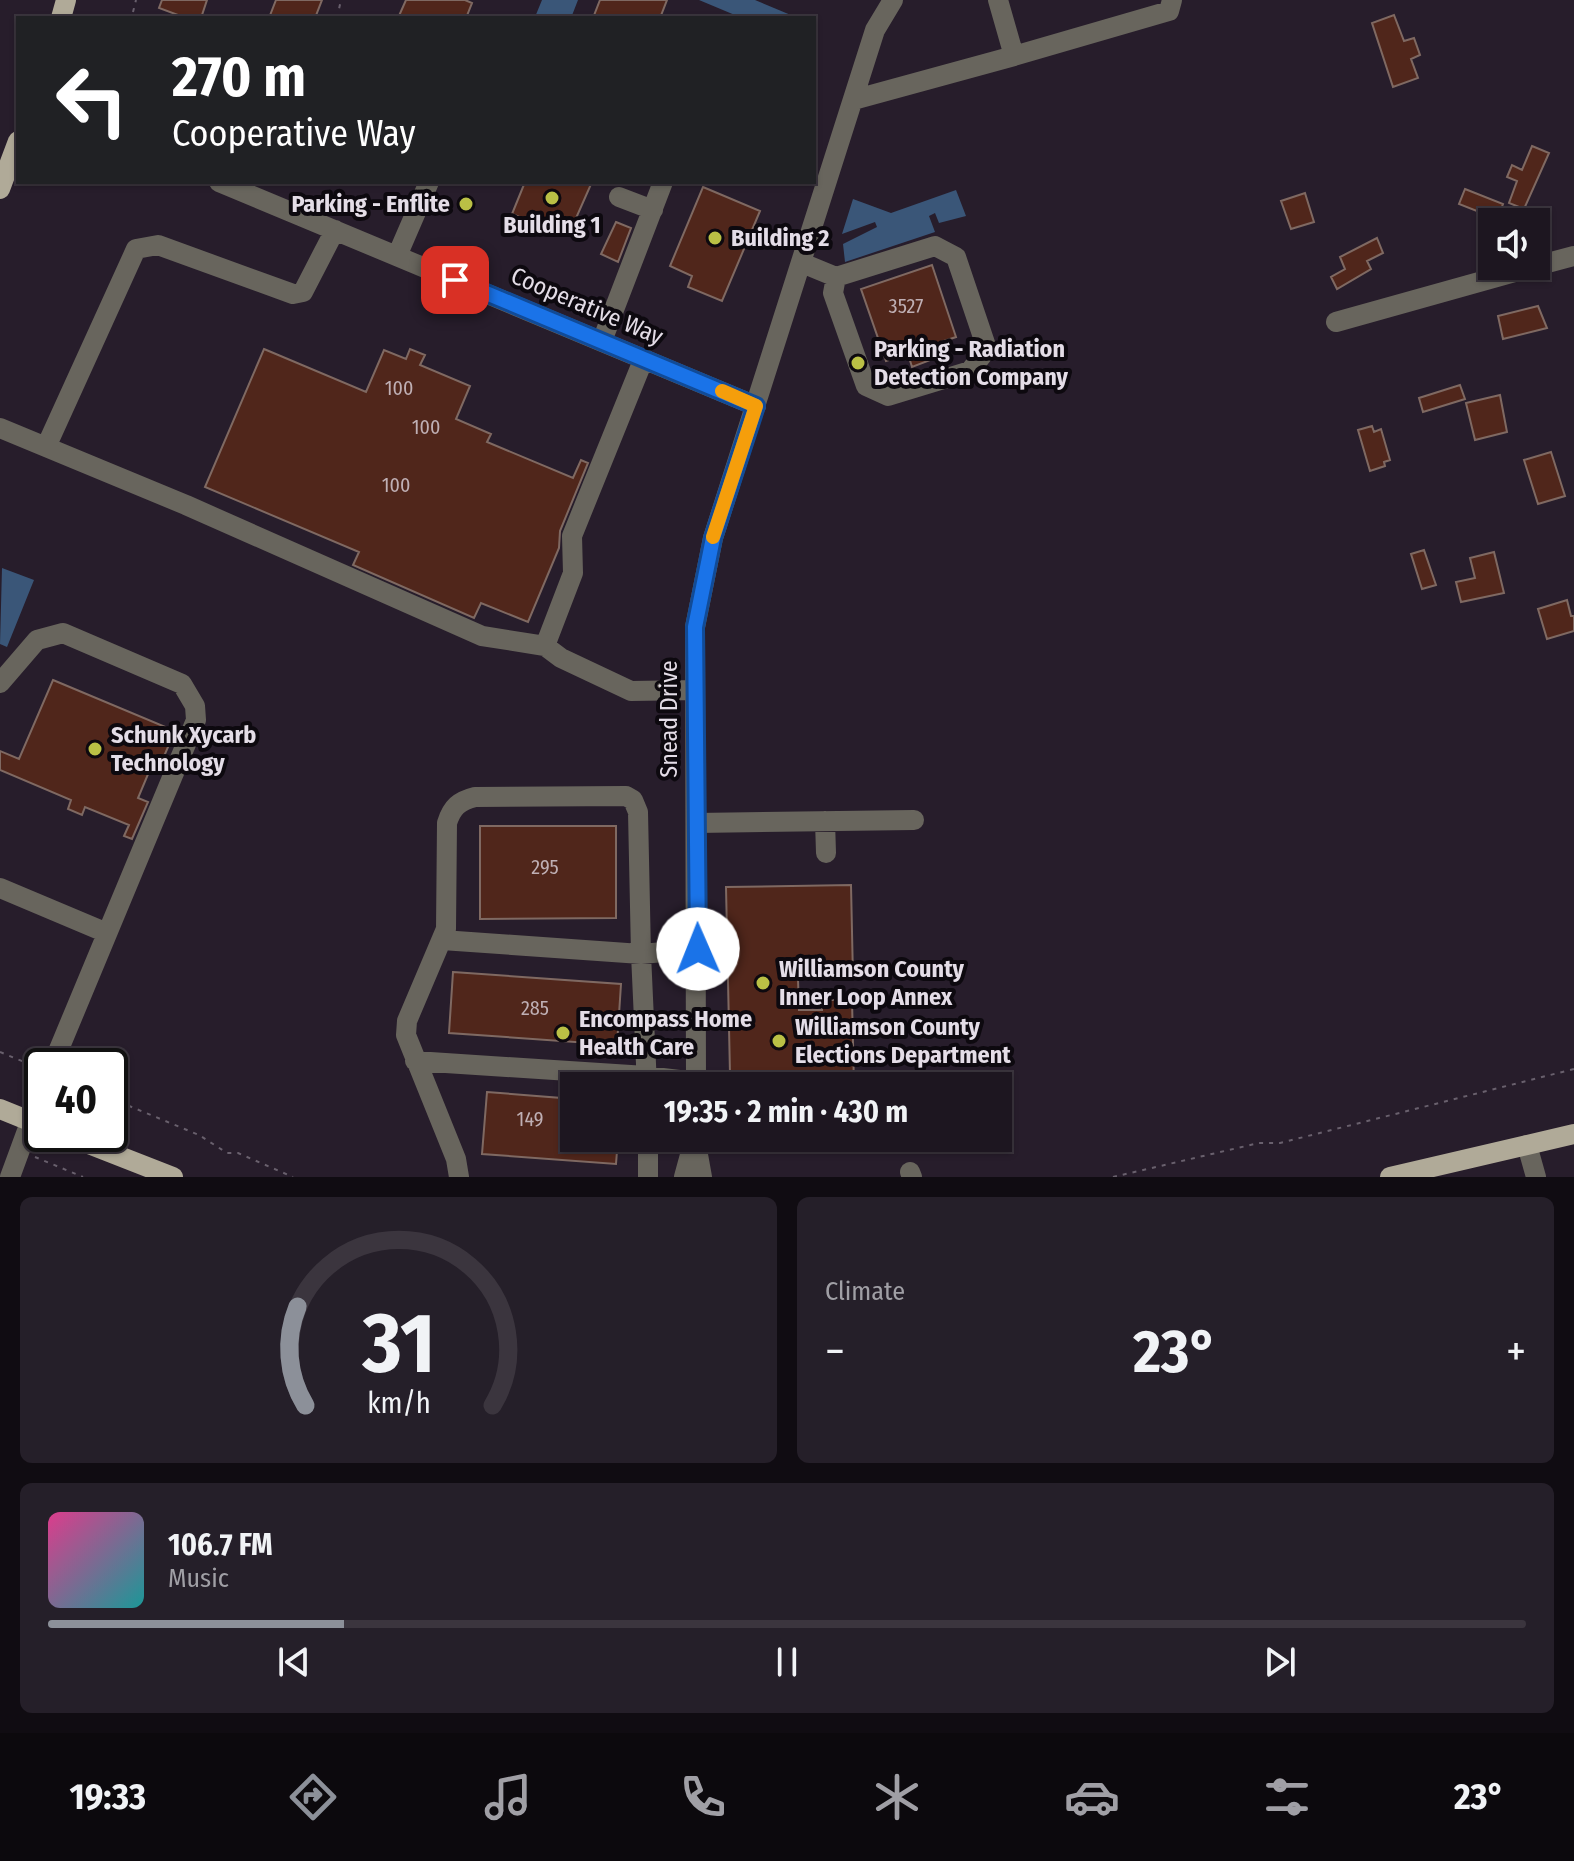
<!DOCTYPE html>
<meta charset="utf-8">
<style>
:root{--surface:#1d1620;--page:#251f29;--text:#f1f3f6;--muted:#a09fa5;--line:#3b353e;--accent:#8c9099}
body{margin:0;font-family:"Fira Sans Condensed",sans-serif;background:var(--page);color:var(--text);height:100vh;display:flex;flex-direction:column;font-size:30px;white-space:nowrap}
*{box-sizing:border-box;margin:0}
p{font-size:26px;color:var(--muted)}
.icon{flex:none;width:44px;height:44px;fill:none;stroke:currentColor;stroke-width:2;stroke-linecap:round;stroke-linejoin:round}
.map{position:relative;height:1177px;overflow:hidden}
.panel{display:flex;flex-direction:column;gap:20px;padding:20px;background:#100c12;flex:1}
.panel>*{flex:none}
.guide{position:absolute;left:16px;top:16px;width:800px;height:168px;border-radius:0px;box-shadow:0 2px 6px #0004,0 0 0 2px var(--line);background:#202124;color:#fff;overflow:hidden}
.fabs{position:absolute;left:1478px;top:208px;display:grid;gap:16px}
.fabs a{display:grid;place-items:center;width:72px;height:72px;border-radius:0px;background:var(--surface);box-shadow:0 2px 6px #0004,0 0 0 2px var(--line);font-size:40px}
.speed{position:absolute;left:24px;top:1048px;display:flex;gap:16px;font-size:40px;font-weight:700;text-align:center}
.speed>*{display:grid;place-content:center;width:104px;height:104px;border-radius:50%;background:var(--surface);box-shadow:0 2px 6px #0004,0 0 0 2px var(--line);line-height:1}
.speed .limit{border:4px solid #111;border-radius:12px;background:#fff;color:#111}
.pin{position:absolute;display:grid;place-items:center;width:68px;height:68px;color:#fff;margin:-34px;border-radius:16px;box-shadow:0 4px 12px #0006}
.me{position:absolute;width:88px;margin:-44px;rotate:359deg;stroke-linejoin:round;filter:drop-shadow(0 0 6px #0008)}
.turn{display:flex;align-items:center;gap:28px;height:168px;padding:0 24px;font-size:36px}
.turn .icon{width:104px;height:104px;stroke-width:2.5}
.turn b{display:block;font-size:56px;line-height:68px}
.big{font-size:60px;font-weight:700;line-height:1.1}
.panel .card{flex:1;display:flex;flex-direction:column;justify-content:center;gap:12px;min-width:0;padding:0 28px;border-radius:12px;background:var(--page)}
.panel .dial{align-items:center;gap:0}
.dial svg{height:208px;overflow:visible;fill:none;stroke:var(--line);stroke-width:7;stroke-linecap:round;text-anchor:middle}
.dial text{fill:var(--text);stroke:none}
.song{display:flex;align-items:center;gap:24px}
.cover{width:96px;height:96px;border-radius:12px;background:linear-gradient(135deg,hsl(330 70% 55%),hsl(180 70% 35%))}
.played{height:8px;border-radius:4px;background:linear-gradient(90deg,var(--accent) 20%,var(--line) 20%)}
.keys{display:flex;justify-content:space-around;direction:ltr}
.heat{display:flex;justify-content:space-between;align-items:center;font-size:44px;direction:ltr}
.panel .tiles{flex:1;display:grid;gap:20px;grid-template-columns:1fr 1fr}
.card:last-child{grid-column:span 2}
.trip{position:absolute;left:560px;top:1072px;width:452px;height:80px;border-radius:0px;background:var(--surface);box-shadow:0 2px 6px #0004,0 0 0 2px var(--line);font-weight:700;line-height:80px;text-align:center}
.tab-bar{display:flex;height:128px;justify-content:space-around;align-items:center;background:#0c090d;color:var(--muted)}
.tab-bar .icon{width:56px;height:56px}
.tab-bar .active{color:var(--accent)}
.tab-bar b{font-size:36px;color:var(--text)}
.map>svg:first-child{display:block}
</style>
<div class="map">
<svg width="1574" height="1177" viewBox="0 0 1574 1177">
<rect width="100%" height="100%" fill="#271d2b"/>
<!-- water -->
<path fill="#3a5678" d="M542,0H578L571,18H538L535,17Z
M699,0H755L798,18H742Z
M956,190L966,216L939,223L935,213L929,216L935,232L845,262L843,244L877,227L875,222L842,234L853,199L891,213Z
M2,568L34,580L7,647L0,644Z"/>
<!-- building -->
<path fill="#50261b" stroke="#7f6962" stroke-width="2" d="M162,0H207L201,18H186L159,8Z
M276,0H322L315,18H269Z
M406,0H465L472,3L466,18H398Z
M600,0H667L660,18H593Z
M1394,15L1404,41L1414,38L1420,55L1411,59L1418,78L1393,87L1372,23Z
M1532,146L1549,153L1524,209L1509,203L1517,181L1507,177L1512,165L1522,170Z
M525,182H592L573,225L551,216L546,228L512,214Z
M703,187L760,211L722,301L688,287L692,276L670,266Z
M1465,189L1503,204L1497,219L1459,204Z
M1305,193L1314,222L1291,229L1281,201Z
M616,222L631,228L618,262L601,254Z
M1377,238L1383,253L1367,261L1371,269L1337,289L1331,277L1345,269L1340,257Z
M932,265L956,337L929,346L933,359L912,367L908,354L886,361L861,289Z
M1538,306L1547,328L1503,339L1498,316Z
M264,349L366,392L384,350L406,359L410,349L425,355L420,365L470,386L456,419L491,434L487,442L573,478L581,460L588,463L560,531L559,548L528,622L481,603L474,618L353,565L359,552L205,487Z
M1460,385L1465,399L1423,412L1419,398Z
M1500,395L1507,432L1475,440L1466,403Z
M1372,426L1374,432L1381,429L1390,460L1384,462L1385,466L1370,471L1358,430Z
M1551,452L1565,496L1538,504L1524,460Z
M1424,550L1436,585L1422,589L1411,554Z
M1494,552L1504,593L1461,602L1456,582L1475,578L1470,558Z
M1567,600L1571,616H1574V631L1547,639L1538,609Z
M53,680L175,731L158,770L151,767L138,798L148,802L132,839L124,836L129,825L85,807L82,815L68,809L71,800L0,770V751L19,759Z
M480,826H616V918L480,919Z
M851,885L853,978L798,979L799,1010H822V1000H852L854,1086H761V1073L730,1074L726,887Z
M453,972L621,984L617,1045L449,1033Z
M487,1092L574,1099V1138H618L616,1164L482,1154Z"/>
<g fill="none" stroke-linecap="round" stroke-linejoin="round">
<!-- path -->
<path stroke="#69606d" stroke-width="2" stroke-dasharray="4 6" stroke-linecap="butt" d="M133,12L136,0
M337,18L341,0
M0,1052L34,1066
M110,1098L199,1135L227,1153H238L293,1177
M35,1157L83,1177
M1113,1177L1259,1143H1280L1574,1069"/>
<!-- minor -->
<path stroke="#68655d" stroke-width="20" d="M1014,56L1169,11L1172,0
M853,100L1014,56L998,0
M219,182L756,406
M619,197L653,210
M397,256L429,182
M802,263L836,277L833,293L866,386L888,396L970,371L987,349L956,257L935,246L836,277
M1536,266L1574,256
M1336,322L1536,266
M602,341L663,182
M644,358L572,536L573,573L545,646L561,658L631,691L694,690
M0,428L186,505L482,636L545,646
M46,447L136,249L158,245L293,294L303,292L335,230
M0,683L37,640L63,633L182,684L195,706L196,720L52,1066
M825,821L826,853
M696,823L914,820
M0,888L107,933
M442,940L641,954L647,1086
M415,1061L646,1076L696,1082
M696,1086L695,627L713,538L875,30L893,0
M695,1138L702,1177
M1527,1145L1536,1177
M910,1172L912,1177
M10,1177L42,1090
M459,1177L456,1159L406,1035L407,1021L446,929L447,823C452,807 459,801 475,797L626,796L633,800L638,812L641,954L698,949
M648,1177V1138
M684,1177L693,1144"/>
<!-- major -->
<path stroke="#b0aa98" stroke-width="20" d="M61,18L66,0
M0,189L18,141
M0,1109L42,1126
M63,1134L173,1177
M1390,1177L1574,1134"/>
</g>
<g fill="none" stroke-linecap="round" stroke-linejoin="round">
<defs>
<path id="route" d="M455,280L756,406L713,538L695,627L698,949"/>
</defs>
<!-- route casing -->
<use href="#route" stroke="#114b97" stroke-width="20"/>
<!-- route -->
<use href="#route" stroke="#1a73e8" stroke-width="14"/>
<!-- slow -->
<path stroke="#f59e0b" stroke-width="14" d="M713,537L756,406L722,391"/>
</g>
<!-- markers -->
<g fill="#bac045" stroke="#0d090f" stroke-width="3">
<circle cx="552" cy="198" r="8"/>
<circle cx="466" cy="204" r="8"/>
<circle cx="715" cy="238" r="8"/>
<circle cx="858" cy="363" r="8"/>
<circle cx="95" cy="749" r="8"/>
<circle cx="763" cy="983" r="8"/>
<circle cx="563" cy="1033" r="8"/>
<circle cx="779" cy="1041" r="8"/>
</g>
<g text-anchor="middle" stroke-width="8" stroke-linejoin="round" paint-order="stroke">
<!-- number labels -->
<g font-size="20" fill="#bfafb4">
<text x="906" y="313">3527</text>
<text x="399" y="395">100</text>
<text x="426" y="434">100</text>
<text x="396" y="492">100</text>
<text x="545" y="874">295</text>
<text x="535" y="1015">285</text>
<text x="530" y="1126">149</text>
</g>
<!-- poi labels -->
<g font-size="24" font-weight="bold" fill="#e4dde7" stroke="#0d090f" text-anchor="start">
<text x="450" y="212" text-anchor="end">Parking - Enflite</text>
<text x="552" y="233" text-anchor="middle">Building 1</text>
<text x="731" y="246">Building 2</text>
<text x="874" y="357">Parking - Radiation<tspan x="874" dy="28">Detection Company</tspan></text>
<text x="111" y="743">Schunk Xycarb<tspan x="111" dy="28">Technology</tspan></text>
<text x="779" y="977">Williamson County<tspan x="779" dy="28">Inner Loop Annex</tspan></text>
<text x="579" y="1027">Encompass Home<tspan x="579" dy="28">Health Care</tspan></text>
<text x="795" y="1035">Williamson County<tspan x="795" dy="28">Elections Department</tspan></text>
</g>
<!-- street labels -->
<g font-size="24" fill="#e4dde7" stroke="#0d090f">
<text transform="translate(587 306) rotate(23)" y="8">Cooperative Way</text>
<text transform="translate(669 719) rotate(-90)" y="8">Snead Drive</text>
</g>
</g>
</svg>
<div class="fabs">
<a><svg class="icon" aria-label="sound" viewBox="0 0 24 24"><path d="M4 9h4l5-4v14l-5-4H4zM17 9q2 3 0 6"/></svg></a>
</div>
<div class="speed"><div class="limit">40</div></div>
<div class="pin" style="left:455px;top:280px;background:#d93025"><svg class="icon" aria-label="arrive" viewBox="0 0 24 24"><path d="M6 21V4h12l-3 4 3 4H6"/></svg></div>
<svg class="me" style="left:698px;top:949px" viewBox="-20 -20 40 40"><circle r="19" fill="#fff"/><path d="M0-13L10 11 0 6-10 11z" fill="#1a73e8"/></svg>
<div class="trip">19:35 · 2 min · 430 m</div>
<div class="guide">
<div class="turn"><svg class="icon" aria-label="left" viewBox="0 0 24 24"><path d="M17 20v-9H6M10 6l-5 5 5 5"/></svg><div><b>270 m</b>Cooperative Way</div></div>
</div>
</div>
<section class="panel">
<div class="tiles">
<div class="card dial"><svg viewBox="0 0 100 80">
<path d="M14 69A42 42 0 1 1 86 69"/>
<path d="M14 69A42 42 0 0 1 11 31" stroke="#8c9099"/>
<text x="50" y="56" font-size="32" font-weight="700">31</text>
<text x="50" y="72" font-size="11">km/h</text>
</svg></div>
<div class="card"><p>Climate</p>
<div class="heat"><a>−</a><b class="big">23°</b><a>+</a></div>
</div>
<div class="card">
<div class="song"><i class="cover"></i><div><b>106.7 FM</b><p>Music</p></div></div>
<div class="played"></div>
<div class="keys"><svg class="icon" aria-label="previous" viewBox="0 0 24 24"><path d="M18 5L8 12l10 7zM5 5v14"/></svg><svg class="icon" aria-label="pause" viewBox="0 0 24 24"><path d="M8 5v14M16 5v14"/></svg><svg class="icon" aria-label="next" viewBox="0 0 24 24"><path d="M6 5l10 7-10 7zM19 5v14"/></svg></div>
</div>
</div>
</section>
<nav class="tab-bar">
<b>19:33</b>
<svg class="icon active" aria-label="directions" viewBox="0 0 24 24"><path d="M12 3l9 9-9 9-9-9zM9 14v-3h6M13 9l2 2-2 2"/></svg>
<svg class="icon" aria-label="music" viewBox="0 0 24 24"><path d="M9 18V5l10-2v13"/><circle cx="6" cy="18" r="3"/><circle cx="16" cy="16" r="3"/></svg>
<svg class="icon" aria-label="phone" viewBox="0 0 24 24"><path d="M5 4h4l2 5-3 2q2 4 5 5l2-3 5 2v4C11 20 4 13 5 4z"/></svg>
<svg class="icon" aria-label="climate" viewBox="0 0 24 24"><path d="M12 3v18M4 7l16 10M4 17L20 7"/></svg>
<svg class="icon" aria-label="car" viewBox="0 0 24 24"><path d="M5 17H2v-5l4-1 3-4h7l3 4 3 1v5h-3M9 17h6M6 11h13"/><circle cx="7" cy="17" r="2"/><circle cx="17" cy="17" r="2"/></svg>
<svg class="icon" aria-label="filters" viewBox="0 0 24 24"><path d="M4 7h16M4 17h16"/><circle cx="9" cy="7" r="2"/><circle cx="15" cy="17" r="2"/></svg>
<b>23°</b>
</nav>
